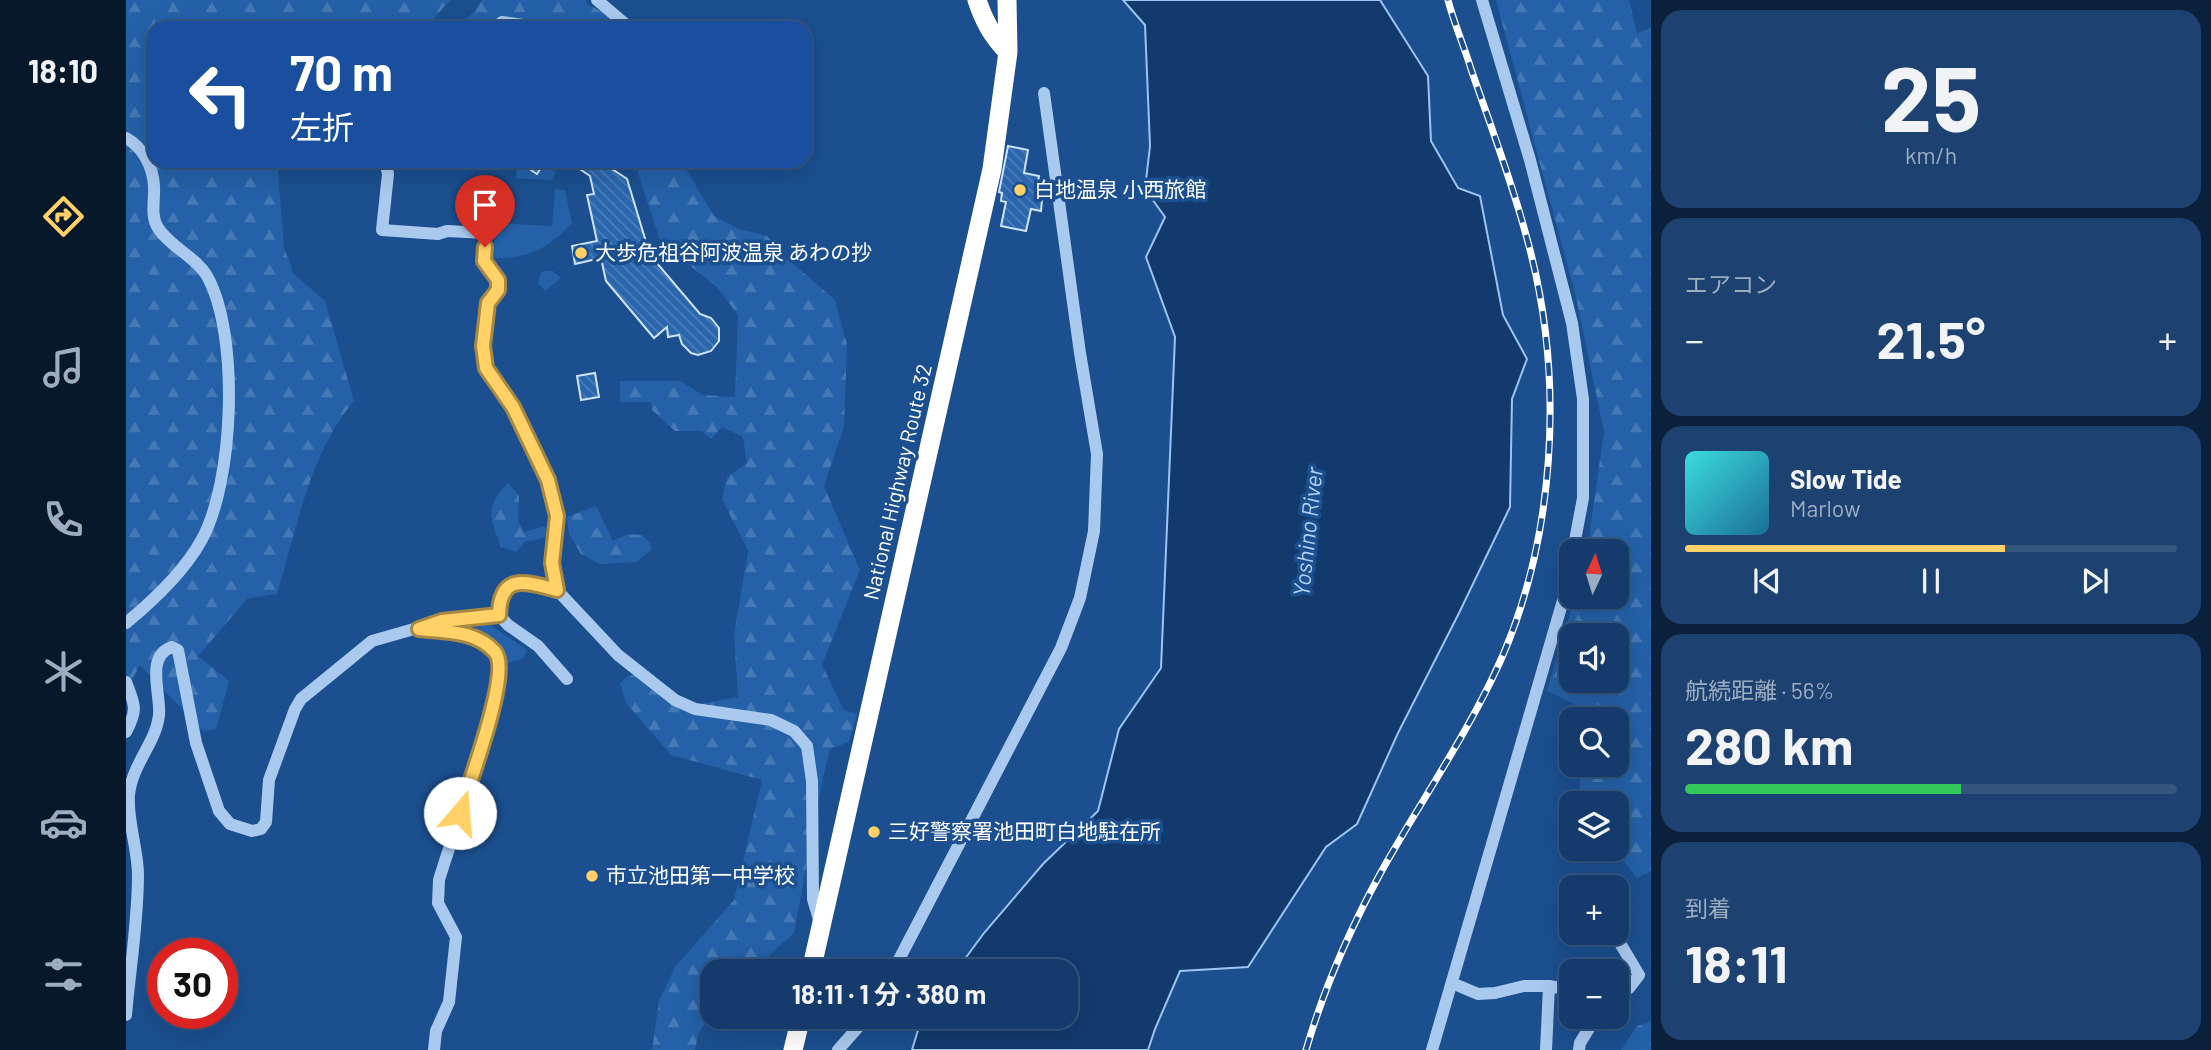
<!DOCTYPE html>
<html lang="ja">
<meta charset="utf-8">
<style>
:root{--surface:#143b6b;--page:#1d4271;--text:#f1f3f6;--muted:#9dadc1;--line:#33557e;--accent:#ffd166}
body{margin:0;font-family:Barlow,"Noto Sans JP",sans-serif;background:var(--page);color:var(--text);height:100vh;display:flex;flex-direction:column;font-size:26px;white-space:nowrap}
*{box-sizing:border-box;margin:0}
p{font-size:23px;color:var(--muted)}
.icon{flex:none;width:38px;height:38px;fill:none;stroke:currentColor;stroke-width:2;stroke-linecap:round;stroke-linejoin:round}
.map{position:relative;flex:1;overflow:hidden}
.drawer{display:flex;flex-direction:column;gap:10px;padding:10px;background:#0b203b;width:560px}
.drawer>*{flex:none}
.hud{position:absolute;left:21px;top:21px;width:665px;height:147px;border-radius:21px;box-shadow:0 7px 28px #0002,0 0 0 2px var(--line);background:#1a4fa0;color:#fff;overflow:hidden}
.needle{width:46px;rotate:4deg}
.controls{position:absolute;left:1433px;top:539px;display:grid;gap:14px}
.controls a{display:grid;place-items:center;width:70px;height:70px;border-radius:14px;background:var(--surface);box-shadow:0 7px 28px #0002,0 0 0 2px var(--line);font-size:35px}
.speed{position:absolute;left:21px;top:938px;display:flex;gap:14px;font-size:35px;font-weight:700;text-align:center}
.speed>*{display:grid;place-content:center;width:91px;height:91px;border-radius:50%;background:var(--surface);box-shadow:0 7px 28px #0002,0 0 0 2px var(--line);line-height:1}
.speed .limit{border:10px solid #d22;background:#fff;color:#111}
.pin{position:absolute;display:grid;place-items:center;width:60px;height:60px;color:#fff;margin:-72px -30px;border-radius:50% 50% 50% 0;rotate:-45deg;box-shadow:0 0 7px #0007}
.pin .icon{rotate:45deg}
.me{position:absolute;width:77px;margin:-38px;rotate:18deg;stroke-linejoin:round;filter:drop-shadow(0 0 5px #0008)}
.turn{display:flex;align-items:center;gap:24px;height:147px;padding:0 28px;font-size:32px}
.turn .icon{width:91px;height:91px;stroke-width:2.5}
.turn b{display:block;font-size:49px;line-height:60px}
.big{font-size:52px;font-weight:700;line-height:1.1}
.drawer .tile{flex:1;display:flex;flex-direction:column;justify-content:center;gap:10px;min-width:0;padding:0 24px;border-radius:21px;background:var(--page)}
.drawer .dial{align-items:center;gap:0}
.dial b{font-size:91px;line-height:1}
.song{display:flex;align-items:center;gap:21px}
.cover{width:84px;height:84px;border-radius:10px;background:linear-gradient(135deg,hsl(180 70% 55%),hsl(200 70% 35%))}
.played{height:7px;border-radius:4px;background:linear-gradient(90deg,var(--accent) 65%,var(--line) 65%)}
.keys{display:flex;justify-content:space-around;direction:ltr}
.heat{display:flex;justify-content:space-between;align-items:center;font-size:38px;direction:ltr}
.charge{height:10px;border-radius:5px;background:linear-gradient(90deg,#34c759 56%,var(--line) 0)}
.trip{position:absolute;left:574px;top:959px;width:378px;height:70px;border-radius:21px;background:var(--surface);box-shadow:0 7px 28px #0002,0 0 0 2px var(--line);font-weight:700;line-height:70px;text-align:center}
main{display:flex;flex:1;min-height:0}
.tab-bar{display:flex;flex-direction:column;width:126px;justify-content:space-around;align-items:center;background:#08182b;color:var(--muted)}
.tab-bar .icon{width:49px;height:49px}
.tab-bar .current{color:var(--accent)}
.tab-bar b{font-size:32px;color:var(--text)}
.map>svg:first-child{display:block}
</style>
<main>
<nav class="tab-bar">
<b>18:10</b>
<svg class="icon current" aria-label="directions" viewBox="0 0 24 24"><path d="M12 3l9 9-9 9-9-9zM9 14v-3h6M13 9l2 2-2 2"/></svg>
<svg class="icon" aria-label="music" viewBox="0 0 24 24"><path d="M9 18V5l10-2v13"/><circle cx="6" cy="18" r="3"/><circle cx="16" cy="16" r="3"/></svg>
<svg class="icon" aria-label="phone" viewBox="0 0 24 24"><path d="M5 4h4l2 5-3 2q2 4 5 5l2-3 5 2v4C11 20 4 13 5 4z"/></svg>
<svg class="icon" aria-label="climate" viewBox="0 0 24 24"><path d="M12 3v18M4 7l16 10M4 17L20 7"/></svg>
<svg class="icon" aria-label="car" viewBox="0 0 24 24"><path d="M5 17H2v-5l4-1 3-4h7l3 4 3 1v5h-3M9 17h6M6 11h13"/><circle cx="7" cy="17" r="2"/><circle cx="17" cy="17" r="2"/></svg>
<svg class="icon" aria-label="filters" viewBox="0 0 24 24"><path d="M4 7h16M4 17h16"/><circle cx="9" cy="7" r="2"/><circle cx="15" cy="17" r="2"/></svg>
</nav>
<div class="map">
<svg width="1525" height="1050" viewBox="0 0 1525 1050">
<defs>
<pattern id="forest-firs" width="22" height="20" patternUnits="userSpaceOnUse" patternTransform="scale(1.75)"><rect width="22" height="20" fill="#2461a8"/><path d="M5 1l3.5 6h-7zM16 11l3.5 6h-7z" fill="#4579b5"/></pattern>
<pattern id="building-back-hatch" width="6" height="6" patternUnits="userSpaceOnUse" patternTransform="scale(1.75)"><rect width="6" height="6" fill="#2a66ad"/><path d="M-1 5l2 2M0 0l6 6M5-1l2 2" fill="none" stroke="#4a7db9"/></pattern>
</defs>
<rect width="100%" height="100%" fill="#1b4f8f"/>
<!-- forest -->
<path fill="url(#forest-firs)" fill-rule="evenodd" d="M0,0H324L306,21L307,28H28V161H151L158,248L168,274L199,301L228,401C183,454 171,529 151,594L122,598L72,656L103,681L90,729L77,731L14,665L0,690Z
M356,0H460L461,4L507,28H329L348,12Z
M1370,0H1503L1511,33L1525,28V871L1511,878L1488,849H1491V803H1459L1453,792L1456,765H1491V719H1456L1450,705L1421,691L1449,597H1491V551H1461L1478,432L1450,297ZM1446,635H1491V681H1446Z
M508,161H554L557,164L588,216L613,229L641,236L656,254L709,300L721,344L718,426L698,486L734,570L696,665L718,710L731,714L723,742L704,749L697,777L668,933L626,971H586V1012L572,1034L569,1050H526L533,1001L549,967L608,900L636,780L545,755L500,703L494,683L502,676L513,674L526,690L574,704L612,697L608,634L622,551L596,499L601,477L621,463L617,437L596,427L585,439L575,431H549L526,410L525,402H494V381H554L577,395L609,397L612,315L591,287L535,243Z
M391,164L411,176L419,165L430,172L425,180L390,178Z
M382,483L393,496L392,521L398,532L419,526L421,533L420,537L399,542L390,552L375,547C364,517 358,508 382,483Z
M470,506L487,541L502,534L516,535L524,543L525,550L510,562L474,564L455,554L443,534L441,517Z
M364,625L401,650L397,658L380,664C372,639 365,637 342,628Z
M1525,1021V1050H1495L1511,1026Z"/>
<!-- garden -->
<path fill="#2461a8" d="M429,189L439,190L446,223C422,248 404,259 368,258L369,223L426,226Z
M417,271H427L435,278L419,291L412,283L414,275Z"/>
<!-- water -->
<path fill="#123a6d" stroke="#9cc4f0" stroke-width="2" d="M997,0H1254L1302,76L1305,141L1332,188L1354,196L1377,315L1401,359L1386,399L1384,507L1333,613L1272,733L1231,824L1200,847L1122,967L1054,971L1029,1029L1022,1050H786L796,1017H940V971H830L858,933L917,864L972,811L993,729L1035,668L1049,337L1020,257L1039,217L1019,189L1024,146L1019,25Z"/>
<!-- building -->
<path fill="url(#building-back-hatch)" stroke="#cfe3fa" stroke-width="2" d="M882,146L902,150L898,173L913,176L911,187L917,188L915,211L905,209L900,231L875,226L880,202L875,201L876,193L873,192Z
M391,161H419L411,174Z
M442,161H474L501,179L524,255L574,314L585,318L593,328V341L585,351L572,355L565,353L556,344L553,335L542,337L541,327L528,338L480,281L475,258L449,264L446,246L471,241L461,195L468,194L464,176Z
M469,373L473,397L455,400L451,376Z"/>
<g fill="none" stroke-linecap="round" stroke-linejoin="round">
<!-- minor -->
<path stroke="#a9c9ee" stroke-width="12" d="M471,0L504,28
M1356,0L1404,160L1446,323L1457,399V498L1447,551
M368,28L376,22L418,28
M0,138C17,147 27,167 28,186C29,200 24,215 32,228C44,247 70,257 81,276C114,335 108,483 75,541C57,573 28,600 0,623
M259,161L262,174L256,230L312,234L321,231L359,233L358,261L372,280V290L362,303L357,346L360,368L387,407L422,480L431,516L426,563L431,590
M373,615V602L377,590L385,584L407,583L431,590L492,655L549,700L569,709L645,720L668,731L681,746L686,781L687,899L694,923
M297,630C319,632 357,632 370,654C385,679 323,844 313,880L312,903L330,937L323,1002L310,1031L308,1050
M0,682C9,705 12,709 0,732
M1488,933L1513,975L1503,988L1491,989
M767,971L935,648L954,598L968,531L971,454L954,353L918,93
M1326,983L1352,994L1369,993L1398,986H1423L1420,1050
M1423,986L1446,990
M0,1015C4,969 12,921 12,875C12,849 1,821 3,795C6,764 30,743 33,715C35,694 19,656 46,647L52,650L70,743L93,811L104,824L126,831L135,829L140,822L143,780L169,709L175,699L246,641L316,621L373,615L382,625L412,646L441,679
M712,1050L741,1017
M1306,1050L1438,597L1446,560
M1453,1050L1454,1043L1465,1025"/>
<!-- highway -->
<path stroke="#fff" stroke-width="19" d="M851,0C858,21 866,36 882,52
M685,971L866,169L882,52L881,0
M667,1050L675,1017"/>
<defs>
<path id="rail" d="M1180,1050C1198,988 1223,931 1254,874C1290,809 1333,747 1366,679C1431,546 1440,376 1400,235C1385,179 1364,124 1345,69C1338,46 1328,23 1322,0"/>
</defs>
<!-- rail casing -->
<use href="#rail" stroke="#fff" stroke-width="7"/>
<!-- rail -->
<use href="#rail" stroke="#1b4f8f" stroke-width="4.5" stroke-dasharray="13" stroke-linecap="butt"/>
</g>
<g fill="none" stroke-linecap="round" stroke-linejoin="round">
<defs>
<path id="route" d="M334,813C342,786 386,671 369,652C350,630 319,632 293,629L316,621L373,615C374,572 401,582 431,590L426,563L431,516L422,480L387,407L360,368L357,346L362,303L372,290V280L358,261L359,247"/>
</defs>
<!-- route casing -->
<use href="#route" stroke="#a68842" stroke-width="18"/>
<!-- route -->
<use href="#route" stroke="#ffd166" stroke-width="12"/>
</g>
<!-- markers -->
<g fill="#ffd166" stroke="#1b4f8f" stroke-width="2.5">
<circle cx="894" cy="190" r="7"/>
<circle cx="455" cy="253" r="7"/>
<circle cx="748" cy="832" r="7"/>
<circle cx="466" cy="876" r="7"/>
</g>
<g text-anchor="middle" stroke-width="7" stroke-linejoin="round" paint-order="stroke">
<!-- poi labels -->
<g font-size="21" fill="#fff" stroke="#1b4f8f" text-anchor="start">
<text x="908" y="197">白地温泉 小西旅館</text>
<text x="469" y="260">大歩危祖谷阿波温泉 あわの抄</text>
<text x="762" y="839">三好警察署池田町白地駐在所</text>
<text x="480" y="883">市立池田第一中学校</text>
</g>
<!-- street labels -->
<g font-size="21" fill="#fff" stroke="#1b4f8f">
<text transform="translate(772 482) rotate(-77)" y="7">National Highway Route 32</text>
</g>
<!-- water labels -->
<g font-size="23" font-style="italic" fill="#b5d3f5" stroke="#1b4f8f">
<text transform="translate(1182 532) rotate(-84)" y="8">Yoshino River</text>
</g>
</g>
</svg>
<div class="controls">
<a><svg class="needle" viewBox="-14 -14 28 28"><path d="M0-13l5 13h-10z" fill="#e53935"/><path d="M0 13l5-13h-10z" fill="#9dadc1"/></svg></a>
<a><svg class="icon" aria-label="sound" viewBox="0 0 24 24"><path d="M4 9h4l5-4v14l-5-4H4zM17 9q2 3 0 6"/></svg></a>
<a><svg class="icon" aria-label="search" viewBox="0 0 24 24"><circle cx="10" cy="10" r="6"/><path d="M15 15l6 6"/></svg></a>
<a><svg class="icon" aria-label="layers" viewBox="0 0 24 24"><path d="M12 4l9 5-9 5-9-5zM3 14l9 5 9-5"/></svg></a>
<a>+</a>
<a>−</a>
</div>
<div class="speed"><div class="limit">30</div></div>
<div class="pin" style="left:359px;top:247px;background:#d93025"><svg class="icon" aria-label="arrive" viewBox="0 0 24 24"><path d="M6 21V4h12l-3 4 3 4H6"/></svg></div>
<svg class="me" style="left:334px;top:813px" viewBox="-20 -20 40 40"><circle r="19" fill="#fff"/><path d="M0-13L10 11 0 6-10 11z" fill="#ffd166"/></svg>
<div class="trip">18:11 · 1 分 · 380 m</div>
<div class="hud">
<div class="turn"><svg class="icon" aria-label="left" viewBox="0 0 24 24"><path d="M17 20v-9H6M10 6l-5 5 5 5"/></svg><div><b>70 m</b>左折</div></div>
</div>
</div>
<section class="drawer">
<div class="tile dial"><b>25</b><p>km/h</p></div>
<div class="tile"><p>エアコン</p>
<div class="heat"><a>−</a><b class="big">21.5°</b><a>+</a></div>
</div>
<div class="tile">
<div class="song"><i class="cover"></i><div><b>Slow Tide</b><p>Marlow</p></div></div>
<div class="played"></div>
<div class="keys"><svg class="icon" aria-label="previous" viewBox="0 0 24 24"><path d="M18 5L8 12l10 7zM5 5v14"/></svg><svg class="icon" aria-label="pause" viewBox="0 0 24 24"><path d="M8 5v14M16 5v14"/></svg><svg class="icon" aria-label="next" viewBox="0 0 24 24"><path d="M6 5l10 7-10 7zM19 5v14"/></svg></div>
</div>
<div class="tile"><p>航続距離 · 56%</p><b class="big">280 km</b><div class="charge"></div></div>
<div class="tile"><p>到着</p><b class="big">18:11</b></div>
</section>
</main>
